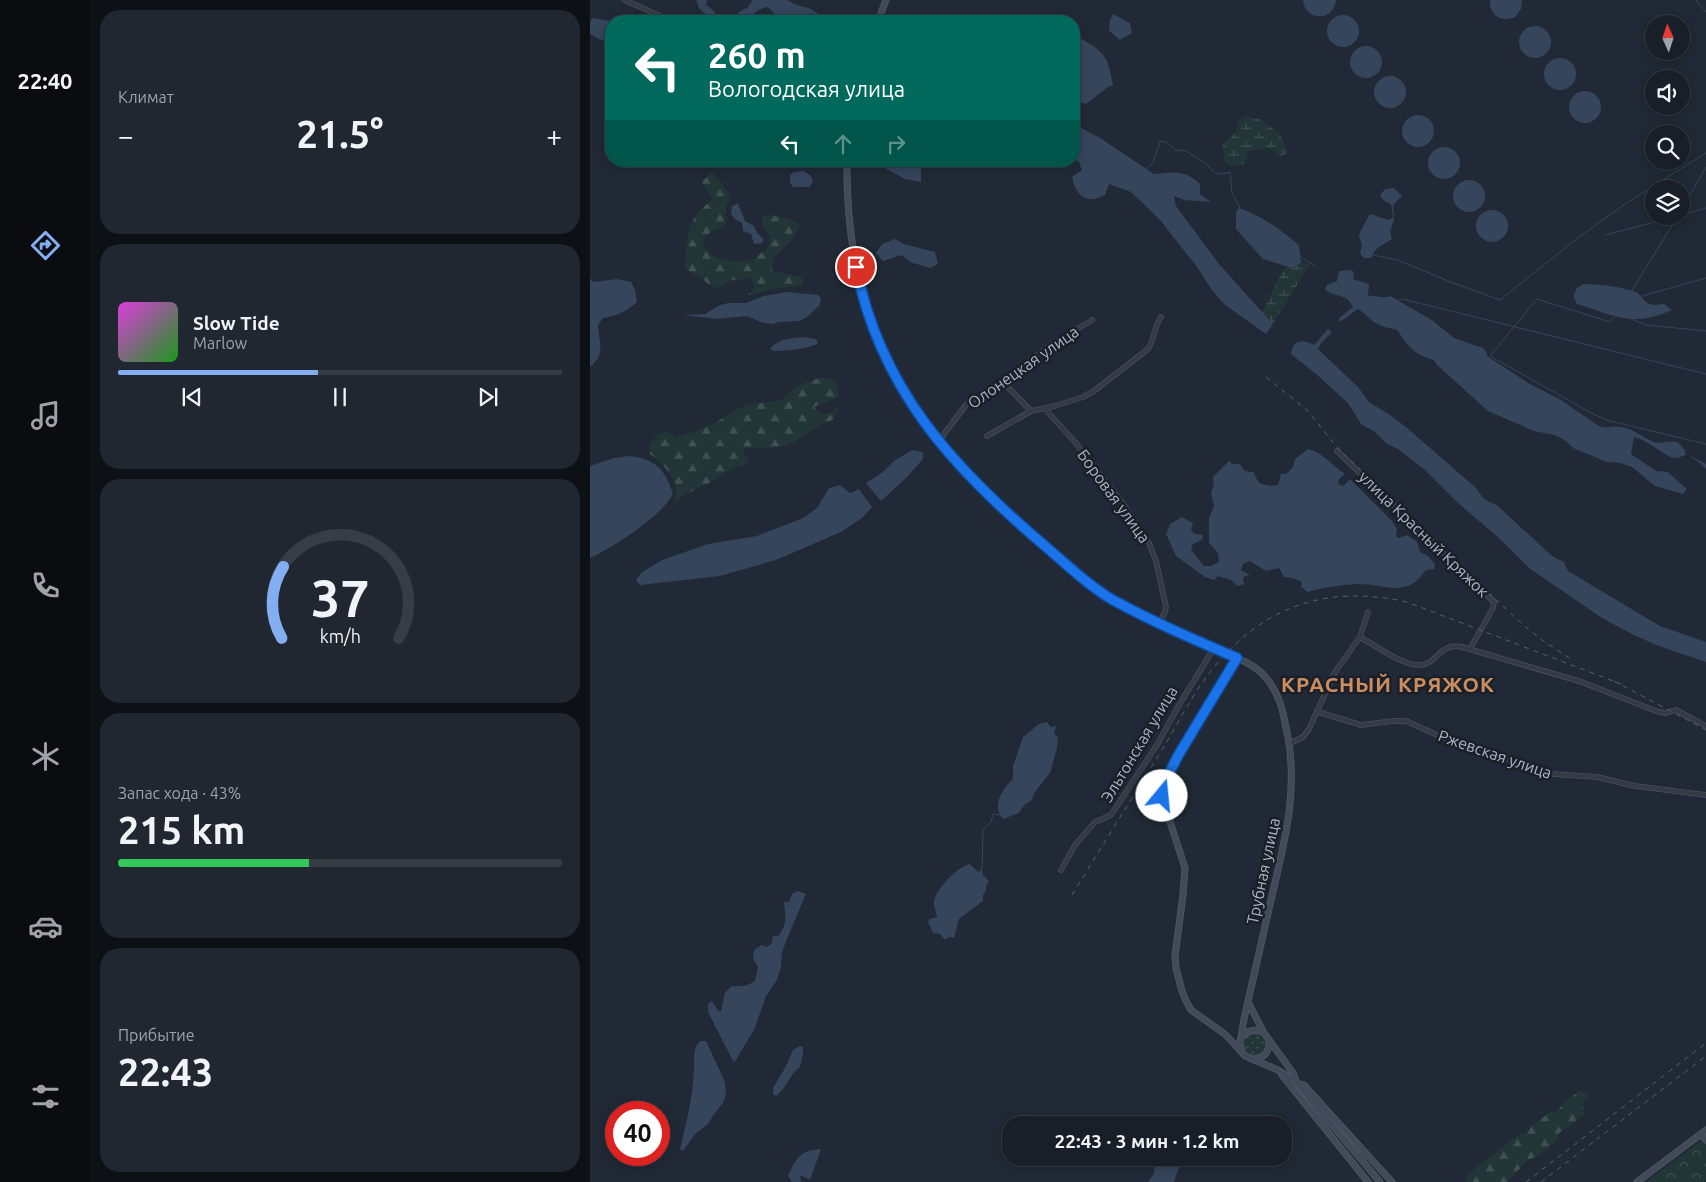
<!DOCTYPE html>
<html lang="ru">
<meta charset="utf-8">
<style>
:root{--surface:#181f28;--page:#212730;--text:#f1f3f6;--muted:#9fa2a8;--line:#363d45;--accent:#83aff2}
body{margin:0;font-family:Ubuntu,sans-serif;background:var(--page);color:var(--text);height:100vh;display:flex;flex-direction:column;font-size:19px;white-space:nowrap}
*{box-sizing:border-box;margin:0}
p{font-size:16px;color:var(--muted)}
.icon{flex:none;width:28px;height:28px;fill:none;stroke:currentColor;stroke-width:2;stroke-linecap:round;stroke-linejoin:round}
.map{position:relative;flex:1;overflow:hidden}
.sheet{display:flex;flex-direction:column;gap:10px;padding:10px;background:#0d1116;width:500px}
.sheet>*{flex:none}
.banner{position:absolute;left:15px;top:15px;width:475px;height:152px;border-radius:20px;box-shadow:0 2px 12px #0003,0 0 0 1px var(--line);background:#00695c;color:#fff;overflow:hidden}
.needle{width:32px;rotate:357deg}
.fabs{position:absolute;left:1055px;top:15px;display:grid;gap:10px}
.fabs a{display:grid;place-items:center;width:45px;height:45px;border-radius:50%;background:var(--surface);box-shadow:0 2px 12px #0003,0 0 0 1px var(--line);font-size:25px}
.speed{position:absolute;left:15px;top:1101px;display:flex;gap:10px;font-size:25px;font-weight:700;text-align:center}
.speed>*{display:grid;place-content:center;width:65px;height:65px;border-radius:50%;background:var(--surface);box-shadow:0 2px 12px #0003,0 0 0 1px var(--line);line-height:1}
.speed .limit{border:8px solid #d22;background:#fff;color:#111}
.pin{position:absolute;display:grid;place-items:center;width:42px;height:42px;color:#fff;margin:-21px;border:2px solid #fff;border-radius:50%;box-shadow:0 1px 5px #0007}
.me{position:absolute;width:55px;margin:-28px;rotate:17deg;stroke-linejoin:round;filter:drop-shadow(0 0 4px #0008)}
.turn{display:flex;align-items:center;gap:18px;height:105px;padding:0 20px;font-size:22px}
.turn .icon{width:65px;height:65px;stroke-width:2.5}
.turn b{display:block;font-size:35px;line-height:42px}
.lanes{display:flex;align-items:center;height:48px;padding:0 20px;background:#0003;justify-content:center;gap:25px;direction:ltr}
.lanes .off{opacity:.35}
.big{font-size:38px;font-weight:700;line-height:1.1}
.sheet .widget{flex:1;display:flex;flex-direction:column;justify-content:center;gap:8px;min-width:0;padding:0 18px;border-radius:20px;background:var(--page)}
.sheet .dial{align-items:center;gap:0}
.dial svg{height:130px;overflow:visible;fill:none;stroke:var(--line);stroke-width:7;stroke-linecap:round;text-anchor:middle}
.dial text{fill:var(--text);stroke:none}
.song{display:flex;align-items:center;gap:15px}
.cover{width:60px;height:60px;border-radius:8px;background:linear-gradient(135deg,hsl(300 70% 55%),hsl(120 70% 35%))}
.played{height:5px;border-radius:2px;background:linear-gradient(90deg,var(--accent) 45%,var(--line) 45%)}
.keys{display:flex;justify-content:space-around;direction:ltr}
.heat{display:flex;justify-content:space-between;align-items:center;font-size:28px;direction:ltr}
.charge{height:8px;border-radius:4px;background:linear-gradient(90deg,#34c759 43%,var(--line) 0)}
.trip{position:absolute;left:412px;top:1116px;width:290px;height:50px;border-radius:20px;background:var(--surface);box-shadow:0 2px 12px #0003,0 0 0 1px var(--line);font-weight:700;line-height:50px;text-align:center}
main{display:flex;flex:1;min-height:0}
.menu{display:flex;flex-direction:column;width:90px;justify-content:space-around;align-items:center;background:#0a0c10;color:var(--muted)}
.menu .icon{width:35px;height:35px}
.menu .active{color:var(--accent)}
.menu b{font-size:22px;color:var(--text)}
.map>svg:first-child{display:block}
</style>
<main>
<nav class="menu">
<b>22:40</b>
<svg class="icon active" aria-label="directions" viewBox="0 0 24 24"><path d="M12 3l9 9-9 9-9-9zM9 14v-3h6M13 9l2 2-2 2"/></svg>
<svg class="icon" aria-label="music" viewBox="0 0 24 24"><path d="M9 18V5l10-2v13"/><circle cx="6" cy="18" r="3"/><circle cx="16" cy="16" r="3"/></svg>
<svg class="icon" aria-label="phone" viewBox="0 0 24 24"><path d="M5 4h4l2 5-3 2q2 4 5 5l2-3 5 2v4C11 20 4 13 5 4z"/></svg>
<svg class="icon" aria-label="climate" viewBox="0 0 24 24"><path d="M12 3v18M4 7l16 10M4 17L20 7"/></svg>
<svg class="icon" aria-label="car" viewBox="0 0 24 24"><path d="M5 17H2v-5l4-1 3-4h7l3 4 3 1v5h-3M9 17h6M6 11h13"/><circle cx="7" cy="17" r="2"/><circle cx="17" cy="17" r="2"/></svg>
<svg class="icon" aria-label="filters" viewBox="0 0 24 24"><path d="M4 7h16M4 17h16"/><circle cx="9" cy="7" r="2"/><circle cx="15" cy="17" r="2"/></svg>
</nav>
<section class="sheet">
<div class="widget"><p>Климат</p>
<div class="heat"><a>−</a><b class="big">21.5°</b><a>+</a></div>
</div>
<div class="widget">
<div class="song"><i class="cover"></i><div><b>Slow Tide</b><p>Marlow</p></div></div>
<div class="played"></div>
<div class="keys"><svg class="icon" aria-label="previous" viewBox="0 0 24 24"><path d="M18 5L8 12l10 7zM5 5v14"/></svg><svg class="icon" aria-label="pause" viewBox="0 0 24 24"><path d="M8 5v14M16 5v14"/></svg><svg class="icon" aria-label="next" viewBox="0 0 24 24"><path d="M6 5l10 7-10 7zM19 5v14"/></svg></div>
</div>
<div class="widget dial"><svg viewBox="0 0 100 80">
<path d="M14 69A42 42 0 1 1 86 69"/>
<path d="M14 69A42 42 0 0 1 15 25" stroke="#83aff2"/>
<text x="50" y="56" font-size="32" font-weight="700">37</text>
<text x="50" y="72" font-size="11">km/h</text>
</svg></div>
<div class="widget"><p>Запас хода · 43%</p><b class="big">215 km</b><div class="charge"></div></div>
<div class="widget"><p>Прибытие</p><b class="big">22:43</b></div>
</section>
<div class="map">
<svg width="1116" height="1182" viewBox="0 0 1116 1182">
<defs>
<pattern id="grass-dots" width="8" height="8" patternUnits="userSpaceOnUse" patternTransform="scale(1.25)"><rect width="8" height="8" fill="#233637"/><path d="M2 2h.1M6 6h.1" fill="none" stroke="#405152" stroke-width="1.8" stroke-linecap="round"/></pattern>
<pattern id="forest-firs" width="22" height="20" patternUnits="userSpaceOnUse" patternTransform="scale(1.25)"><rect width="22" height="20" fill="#233637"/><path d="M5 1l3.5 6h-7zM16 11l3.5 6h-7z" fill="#405152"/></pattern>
<pattern id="wetland-marsh" width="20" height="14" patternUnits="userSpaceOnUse" patternTransform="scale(1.25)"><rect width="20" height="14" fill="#233637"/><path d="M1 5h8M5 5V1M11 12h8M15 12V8" fill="none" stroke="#405152"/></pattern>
<pattern id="park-crowns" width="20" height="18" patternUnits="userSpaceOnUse" patternTransform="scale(1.25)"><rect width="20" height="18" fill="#233637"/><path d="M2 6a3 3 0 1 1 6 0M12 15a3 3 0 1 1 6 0" fill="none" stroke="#405152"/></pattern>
</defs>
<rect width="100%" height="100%" fill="#202935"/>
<!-- grass -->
<path fill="url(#grass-dots)" d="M654 1045a11 11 0 1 1 22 0a11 11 0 1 1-22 0Z"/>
<!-- forest -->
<path fill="url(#forest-firs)" d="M121,172C130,178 134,188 141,196L136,206L135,226L121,232L113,240C116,263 146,262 163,260L179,246L180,236L172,224V216C185,214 200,218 210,225L204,237L183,259L182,271L212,277L213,285C202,288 190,287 179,290C171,291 166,295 158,295L165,287L160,278L137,281L134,286L126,288L118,284L111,277L95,269C97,235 95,221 123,199L112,182Z
M231,378H242L248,386V397L224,407L231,415L242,412L249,407L243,420C227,425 216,435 202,443C188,450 171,448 155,448L153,451L159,463L140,469L129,478L95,495L83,503C84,500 86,495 86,491C87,478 70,461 60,454L59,445L69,433L78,432L84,434L83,439L123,424L155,405L193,400C202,386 216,382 231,378Z
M990,1090L997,1094L999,1098L992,1104L995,1113L980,1126L969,1133V1139L951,1154L937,1161L917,1182H877L878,1181L876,1176L883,1170L931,1133L935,1134L939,1131L940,1127L960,1112L967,1111L972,1105Z"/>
<!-- wetland -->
<path fill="url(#wetland-marsh)" d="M654,116L669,119L690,134L698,153L691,156L678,148L659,151L654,164L641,167L634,160L632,144C641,139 647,133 648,122Z
M721,262L683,324L672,312L692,272L696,266L702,268L711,263Z"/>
<!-- park -->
<path fill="url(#park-crowns)" d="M1112,1140L1116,1145V1180L1113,1182H1056Z"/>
<!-- water -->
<path fill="#35455c" d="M106,0H117L116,5C125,10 128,19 138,21C143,18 145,16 149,12C156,7 158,10 162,0H197L204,4L221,9L230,15L233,21H191L178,7C172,7 162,14 158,20L159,21H122L109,8Z
M713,0H746C744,22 715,22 713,0Z
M900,0H932L931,9L925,17C911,23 899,15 900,0Z
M523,14L540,23L542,33L530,40L519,31L520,20Z
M737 31a16 16 0 1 1 32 0a16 16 0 1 1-32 0Z
M3,18L21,21V42L9,39L0,34V21Z
M929 42a16 16 0 1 1 32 0a16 16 0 1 1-32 0Z
M484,34C512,52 517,50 523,85L518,87L496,104L487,102L484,99Z
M760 62a16 16 0 1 1 32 0a16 16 0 1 1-32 0Z
M954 74a16 16 0 1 1 32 0a16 16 0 1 1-32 0Z
M784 92a16 16 0 1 1 32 0a16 16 0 1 1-32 0Z
M979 107a16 16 0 1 1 32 0a16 16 0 1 1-32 0Z
M812 131a16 16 0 1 1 32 0a16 16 0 1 1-32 0Z
M484,124L510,138L564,174C585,172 594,170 610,184V194L621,202L594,200L584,196L586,206L629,264L683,324L676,334L635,305L621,289L607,267L570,220L541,192L519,184L515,195C496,205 486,196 482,177L492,170L489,162L484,159Z
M838 163a16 16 0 1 1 32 0a16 16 0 1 1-32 0Z
M282,161H320L331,168V182L315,179Z
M214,171L221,176L223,182L219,187H203L200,182V175L204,172Z
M863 196a16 16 0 1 1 32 0a16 16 0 1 1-32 0Z
M804,188L812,196L806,202L803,206L804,219L800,232L802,239L786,249L781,258H774L770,254L772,245L769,236L770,232L780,214L799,220L803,217L801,204L794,201L790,195L795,189Z
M148,203L155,221L164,226L167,233L174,239L172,243L164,244L161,234L153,231L152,223L145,219L141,214L142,206Z
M649,208C672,216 691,230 709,245L711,263L702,268L673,259L646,229V212Z
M886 226a16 16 0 1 1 32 0a16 16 0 1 1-32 0Z
M305,239L314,244L345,252L348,264L340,268L320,262L312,255L293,261L286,253L292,244Z
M761,270L764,272L763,279L779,284L778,296C786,295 791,299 800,296L842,320L864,338L893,348L897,353V356L940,384L971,400L1009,426C1016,429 1024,425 1032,427C1044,429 1054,439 1065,442C1071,444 1079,440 1088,442L1095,451V453L1116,464V469L1111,464L1097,454C1093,456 1089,458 1085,458C1077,458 1058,440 1044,437L1041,454L1066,471L1078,472L1097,489L1093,494L1065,486L1042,467L1030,463L1017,462L983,448L976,441L965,435L944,431L898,411L847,365L844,360C823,354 820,348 807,330C800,328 791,327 784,322C778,318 775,313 768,309L750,322L749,318L763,307C755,291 745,299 735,289L737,285L747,281L749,271Z
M0,278L3,282L27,279L41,282L45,290L47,302C36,312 26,316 13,318L8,325C9,343 16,354 0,367Z
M993,284C1009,284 1025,286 1040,290C1059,295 1048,308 1074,304L1082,310C1041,328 1026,316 987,304L983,296L987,288Z
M197,292L228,295L231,298L230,305L217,317L209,321L189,322L182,324L173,323L157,316L127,319L93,315L115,314L128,306L138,303H156L174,296Z
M738,329L742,332L731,343L728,349L768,387L779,402L800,415L816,427L885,487L894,499L908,506L962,556L974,562L978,571L1070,626L1116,642V662L1066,645L1040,633L1012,618L939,568L910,539L868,503L835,470L808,449L797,444L785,432L771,424L758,403L726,374L701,354C703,339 712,339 724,345Z
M213,337L226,339L228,344C214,349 198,351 183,351L180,348C189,339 201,338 213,337Z
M718,449C734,453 741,465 755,474L749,479L748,484L753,486L760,479L802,521L807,529L806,536L809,538L817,535L827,542L830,552L838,556L845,564L844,569L836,570C817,599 797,584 768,584C751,585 734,587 718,592L711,587L712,582L703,578L694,577L689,568L676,571L660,561L653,564L651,570L660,575L653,577L654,584L647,586L641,580L628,576L624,580L615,577L586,556L576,534L580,524L592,517L603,523L601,530L605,534L613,535L612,540L603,544L601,550L614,566H621L629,562L628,553L619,543V519L624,506L621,493L624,484L623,477L639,461L643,464H650L655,471L663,472L669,483L679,486L688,485L691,474H696L703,467L705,459Z
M322,450L333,452V459L317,477L291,501L276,483L293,472L304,461Z
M40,456C67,460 74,469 83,493C75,514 21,549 0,558V466L24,458Z
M250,485L260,493L269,489L282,507L272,518L251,532L186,560L130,576L50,585L46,580L51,573L72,560L118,544L167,536L213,518L227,508L239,488Z
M457,722L461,727L466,726L464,734L468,736L467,748L460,773L444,793L442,800L434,805L429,813L413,819C401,807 412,789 423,779V766L433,737L449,724Z
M380,864L388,872L392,869L393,875L399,881L396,886V891L393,895V901L369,919L364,938L359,937L355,940L350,934L343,933L338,922L340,919L347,917C347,912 343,907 344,901C347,888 368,866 380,864Z
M208,891L216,894L196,941L192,953L191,966L187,980L176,996L164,1030L144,1063L118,1012V1004L122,1001L128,1011H131L135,993L141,986C151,987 157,986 165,981L168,967L163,958L164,950L172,945L177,947L182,943L183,936H188C198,924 195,916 194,902H199L202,894Z
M110,1041H116L135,1082L136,1093L133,1103L124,1114L118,1124L105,1134L93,1151L90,1149C97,1121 103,1096 104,1067C104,1057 103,1048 110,1041Z
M210,1046L213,1047V1055L210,1067C199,1074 197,1089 186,1096L183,1094V1088L195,1068L203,1050Z
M231,1149L220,1180L210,1175L211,1182H202L198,1176C207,1157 209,1151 231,1149Z
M566,1158H589C592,1168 586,1173 584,1182H558L564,1173Z"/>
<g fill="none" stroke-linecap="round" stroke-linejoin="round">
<!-- stream -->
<path stroke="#35455c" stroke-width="1" d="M1106,0L1116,12
M557,169L563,163L570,141L578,143L585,150L596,151L615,163L625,173L633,174L640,172L642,193L650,208
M1091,211L1116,167
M1091,215L1116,208
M1016,235L1087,216
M783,255L808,260L858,281L910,300L993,234L1035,204L1116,153
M710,256L725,266
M1041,292L1088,216
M1052,296L1116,278
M806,302L812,299L1116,374
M1025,316L1020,322L947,299L900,356L1005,415L1020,421L1116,444
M1041,319L1056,325L1116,331
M392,869L393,831L401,822L403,814L409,815"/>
<defs>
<path id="street" d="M35,0L81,21
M412,381L441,411
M455,409L485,442L534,505L559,543L566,561L576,607L575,612L569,623
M397,436L441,411L465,406L493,397L504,391L558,349C565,339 564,326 571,317
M348,442L376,405L412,381L459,346L502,320
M747,451L904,602L903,608L880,649
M770,637C784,645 815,667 831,665C847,664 850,642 872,647L989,681L1066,711L1075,713L1086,710L1116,726
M728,712L771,725L804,721H816L856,739L963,774L1007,777L1045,786L1116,795
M699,744L713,737L719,729L745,672L770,637L778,612
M471,870L485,845L505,822L521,815L567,745L589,705L624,648"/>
<path id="secondary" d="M288,21L296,0
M257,161C255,329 320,432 445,537C464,553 483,570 503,585C510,590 516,596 524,601C555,618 588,632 620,647C635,653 651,658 664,667C675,674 684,688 689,700C694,712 695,725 698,737C708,795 694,844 681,900C672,939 663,979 654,1019L650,1043L652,1051
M647,658L589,754L573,789L574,803L595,868L593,895L585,956L586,968L592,991L596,1001L601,1010L636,1035L655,1056L688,1070L707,1083L714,1085L802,1182
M658,1002L674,1033L703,1073L707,1083L790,1182
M652,1037C658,1030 666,1028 674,1033
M664,1059C675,1058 680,1051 679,1040
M692,1075L778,1182
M1111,1134L1116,1140
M1047,1182L1116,1130"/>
</defs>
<!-- street casing -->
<use href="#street" stroke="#515964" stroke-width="5.5"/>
<!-- secondary casing -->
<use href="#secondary" stroke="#515964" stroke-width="7"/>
<!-- street -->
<use href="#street" stroke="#343b46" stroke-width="4.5"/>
<!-- secondary -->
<use href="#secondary" stroke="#424a59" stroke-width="5.5"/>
<!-- rail -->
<path stroke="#565f6d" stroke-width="1" stroke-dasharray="5 5" stroke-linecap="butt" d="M676,377L718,411L745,445L837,535L932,624L952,640L982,660
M1024,681L1116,730
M482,895C511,848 540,801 570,753C585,729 598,702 615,679C666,609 732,583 817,602L1031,684
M936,1182L1116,1043
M951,1182L1116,1056"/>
</g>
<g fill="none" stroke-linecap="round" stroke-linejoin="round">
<defs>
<path id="route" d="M266,267C290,389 363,468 455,546C475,563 501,588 523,600C563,622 605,640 647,658L589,754L574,783L572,796"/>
</defs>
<!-- route casing -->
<use href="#route" stroke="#114b97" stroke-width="12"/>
<!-- route -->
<use href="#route" stroke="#1a73e8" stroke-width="9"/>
</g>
<g text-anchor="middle" stroke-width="5" stroke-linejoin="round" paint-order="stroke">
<!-- street labels -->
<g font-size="16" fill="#aeb6c3" stroke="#19202a">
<text transform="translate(433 367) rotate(-35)" y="6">Олонецкая улица</text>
<text transform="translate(524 496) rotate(54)" y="6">Боровая улица</text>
<text transform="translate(834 534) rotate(44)" y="6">улица Красный Кряжок</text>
<text transform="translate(549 744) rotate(-59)" y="6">Эльтонская улица</text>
<text transform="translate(905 754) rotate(19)" y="6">Ржевская улица</text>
<text transform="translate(673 871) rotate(-78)" y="6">Трубная улица</text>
</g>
<!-- district labels -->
<g font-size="21" font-weight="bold" letter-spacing="1" fill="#cd8d5e" stroke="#19202a">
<text x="798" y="692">КРАСНЫЙ КРЯЖОК</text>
</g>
</g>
</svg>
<div class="fabs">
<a><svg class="needle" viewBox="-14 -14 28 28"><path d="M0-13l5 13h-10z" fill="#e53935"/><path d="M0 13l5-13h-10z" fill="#9fa2a8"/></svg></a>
<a><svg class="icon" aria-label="sound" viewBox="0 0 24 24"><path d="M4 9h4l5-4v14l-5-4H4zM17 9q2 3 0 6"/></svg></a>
<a><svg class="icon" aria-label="search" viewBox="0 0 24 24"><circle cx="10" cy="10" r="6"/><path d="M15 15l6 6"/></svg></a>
<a><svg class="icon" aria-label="layers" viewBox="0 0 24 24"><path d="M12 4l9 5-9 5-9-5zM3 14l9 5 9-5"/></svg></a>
</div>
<div class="speed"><div class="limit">40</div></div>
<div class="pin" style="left:266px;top:267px;background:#d93025"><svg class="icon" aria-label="arrive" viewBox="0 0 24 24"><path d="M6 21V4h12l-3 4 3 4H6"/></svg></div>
<svg class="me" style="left:572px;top:796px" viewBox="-20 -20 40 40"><circle r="19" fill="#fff"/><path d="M0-13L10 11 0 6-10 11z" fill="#1a73e8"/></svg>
<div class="trip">22:43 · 3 мин · 1.2 km</div>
<div class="banner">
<div class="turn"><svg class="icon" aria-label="left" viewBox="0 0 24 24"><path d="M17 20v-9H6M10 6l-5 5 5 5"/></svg><div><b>260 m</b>Вологодская улица</div></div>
<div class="lanes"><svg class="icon" aria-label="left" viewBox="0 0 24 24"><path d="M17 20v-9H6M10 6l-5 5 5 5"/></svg><svg class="icon off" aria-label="ahead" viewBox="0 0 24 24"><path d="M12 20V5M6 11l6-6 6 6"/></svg><svg class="icon off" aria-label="right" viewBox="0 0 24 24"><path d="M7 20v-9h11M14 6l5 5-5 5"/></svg></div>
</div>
</div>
</main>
